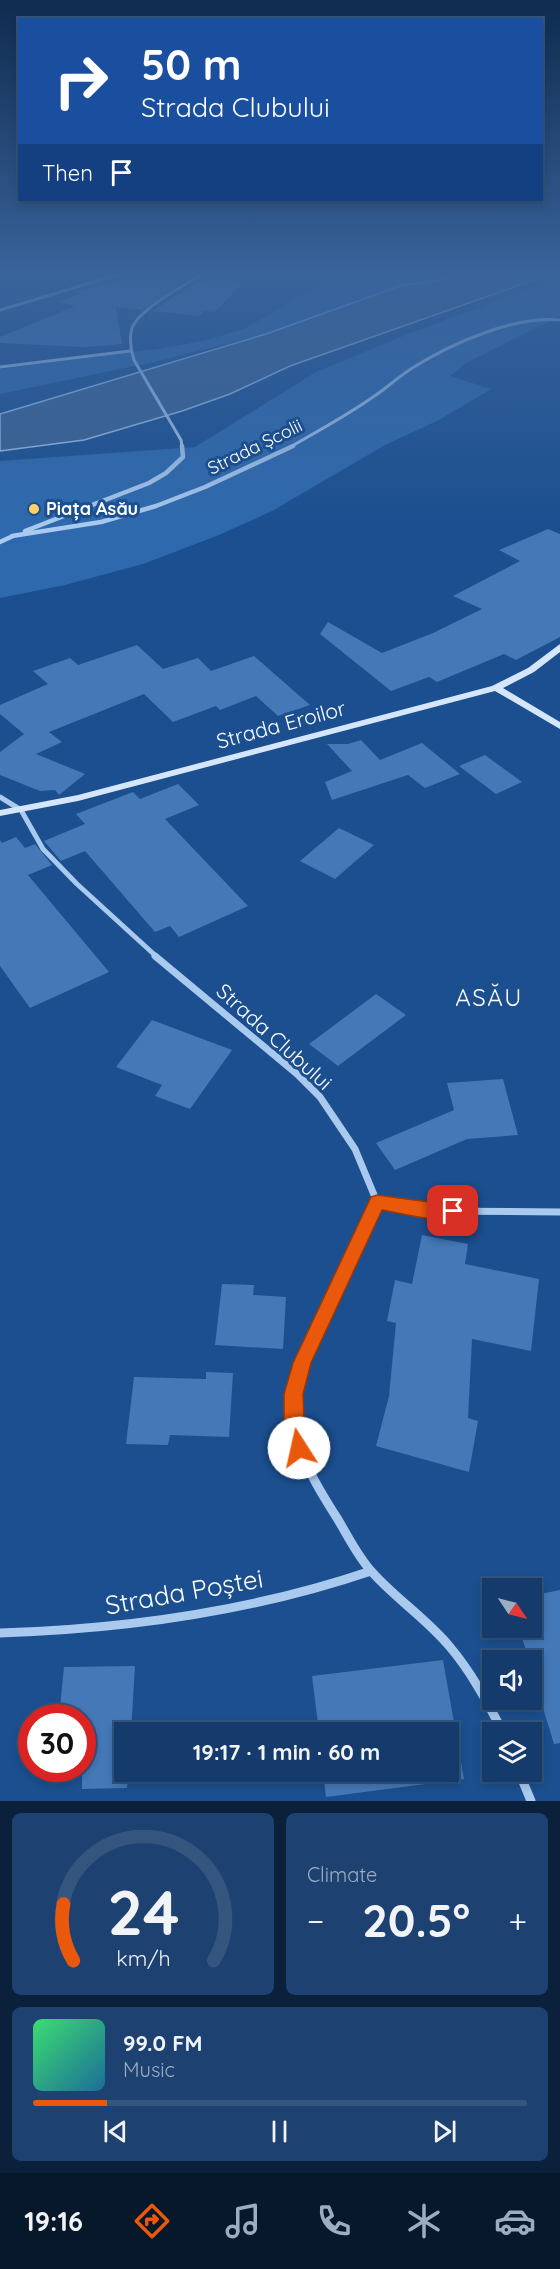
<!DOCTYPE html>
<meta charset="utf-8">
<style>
:root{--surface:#143b6b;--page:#1d4271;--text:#f1f3f6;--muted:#9dadc1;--line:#33557e;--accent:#ea580c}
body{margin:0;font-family:Quicksand,sans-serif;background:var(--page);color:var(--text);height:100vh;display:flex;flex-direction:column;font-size:22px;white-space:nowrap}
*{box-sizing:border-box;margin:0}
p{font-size:20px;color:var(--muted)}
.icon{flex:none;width:33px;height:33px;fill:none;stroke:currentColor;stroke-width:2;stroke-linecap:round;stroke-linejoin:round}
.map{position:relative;height:1801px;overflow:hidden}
.side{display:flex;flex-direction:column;gap:12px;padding:12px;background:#0b203b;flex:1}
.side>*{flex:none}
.guide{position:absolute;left:18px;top:18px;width:525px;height:183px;border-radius:0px;box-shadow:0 3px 9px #0003,0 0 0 2px var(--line);background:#1a4fa0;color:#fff;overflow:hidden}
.needle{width:39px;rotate:125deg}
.controls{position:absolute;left:482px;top:1578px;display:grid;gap:12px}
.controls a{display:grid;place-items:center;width:60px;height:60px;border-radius:0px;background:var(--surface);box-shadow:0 3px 9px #0003,0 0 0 2px var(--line);font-size:30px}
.speed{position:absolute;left:18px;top:1704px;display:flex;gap:12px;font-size:30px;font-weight:700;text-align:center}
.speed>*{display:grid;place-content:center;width:78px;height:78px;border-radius:50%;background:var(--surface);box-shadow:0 3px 9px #0003,0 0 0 2px var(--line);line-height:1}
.speed .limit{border:9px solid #d22;background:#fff;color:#111}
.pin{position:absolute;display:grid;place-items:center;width:51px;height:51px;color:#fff;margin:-26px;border-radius:12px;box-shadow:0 3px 9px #0006}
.me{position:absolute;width:66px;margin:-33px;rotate:350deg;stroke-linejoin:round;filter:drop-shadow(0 0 4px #0008)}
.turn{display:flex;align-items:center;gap:21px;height:126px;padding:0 24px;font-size:27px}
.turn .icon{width:78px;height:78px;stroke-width:2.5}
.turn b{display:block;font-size:42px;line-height:51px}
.then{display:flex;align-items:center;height:57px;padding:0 24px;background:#0003;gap:12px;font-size:22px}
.big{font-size:45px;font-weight:700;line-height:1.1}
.side .widget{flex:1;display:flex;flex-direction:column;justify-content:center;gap:9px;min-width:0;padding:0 21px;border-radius:9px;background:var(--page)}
.side .dial{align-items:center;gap:0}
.dial svg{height:156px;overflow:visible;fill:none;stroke:var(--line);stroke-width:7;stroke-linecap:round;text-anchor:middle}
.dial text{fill:var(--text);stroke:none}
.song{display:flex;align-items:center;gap:18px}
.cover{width:72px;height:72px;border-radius:9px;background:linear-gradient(135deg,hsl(140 70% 55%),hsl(200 70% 35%))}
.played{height:6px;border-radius:3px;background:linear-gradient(90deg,var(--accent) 15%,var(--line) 15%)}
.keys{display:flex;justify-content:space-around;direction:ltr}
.heat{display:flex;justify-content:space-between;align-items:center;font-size:33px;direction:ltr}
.side .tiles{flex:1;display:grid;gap:12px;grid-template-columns:1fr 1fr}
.widget:last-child{grid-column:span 2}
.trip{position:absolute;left:114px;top:1722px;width:345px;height:60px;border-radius:0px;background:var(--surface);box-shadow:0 3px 9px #0003,0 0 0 2px var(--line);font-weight:700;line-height:60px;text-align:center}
.dock{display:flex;height:96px;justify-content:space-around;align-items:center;background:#08182b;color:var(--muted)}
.dock .icon{width:42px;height:42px}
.dock .active{color:var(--accent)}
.dock b{font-size:27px;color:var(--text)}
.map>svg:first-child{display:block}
</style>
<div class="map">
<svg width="560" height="1801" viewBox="0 0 560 1801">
<rect width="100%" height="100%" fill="#1b4f8f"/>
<!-- green -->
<path fill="#2e69ad" d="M338,274H433L266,334L154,362L0,394V369L157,349L203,341L244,329Z
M560,278V316L466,363L450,376L491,389L439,420L385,445L272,511L219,535L143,564L65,585L0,598V461L195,447L316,372L413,332Z"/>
<!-- water -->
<path fill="#3c6290" stroke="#9cc4f0" stroke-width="1.5" d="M457,274H551L290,366L230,394L182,411L84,440L0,451V414L266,334L400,286L439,280Z"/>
<!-- pier -->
<path fill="#1b4f8f" d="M551,274H554L552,277L343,351Z"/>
<!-- building -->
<path fill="#4478b7" d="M145,274H166L188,279L142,310L116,307L122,344L84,347L0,343V337L75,306L59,302L81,293L77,291Z
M211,278L243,283L215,312L204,311L199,316L152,311L199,281L204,282Z
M548,529L560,534V637L516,660L504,654L437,682L429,677L391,691L320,634L328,622L382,653L433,633L482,609L453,596L520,561L499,550Z
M137,645L163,669L198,658L211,671L254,656L310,705L278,716L256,696L220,710L216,706L173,722L144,694L49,732L62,742L36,754L85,774L59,795L55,790L40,791L0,775V752L24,734L0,714V705L48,684L33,671L70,658L78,665Z
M361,740L380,760L422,743L460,774L425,788L408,775L332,800L325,782L352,771L327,744H348Z
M485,755L522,782L496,794L459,766Z
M178,784L199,805L165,819L248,906L179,937L170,926L155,932L85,851L61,861L44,841L85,824L76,814L133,792L140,799Z
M339,828L374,845L335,879L300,861Z
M16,837L25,848L35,844L52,865L28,875L109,972L30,1008L0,966V840L2,843Z
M376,994L406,1015L338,1066L309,1044Z
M152,1020L232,1050L190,1109L155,1096L162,1085L116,1067Z
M503,1079L518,1135L467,1139L395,1170L376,1143L454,1110L447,1083Z
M422,1235L468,1244L465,1264L539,1279L531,1351L472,1339L468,1418L478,1421L469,1472L376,1446L389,1396L396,1323L387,1321L395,1280L412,1284Z
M222,1284L254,1285L253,1295L286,1297L283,1349L215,1345Z
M206,1372L233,1373L229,1437L170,1435L168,1445L126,1444L134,1377L206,1379Z
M560,1590V1743L554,1744L531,1669V1660H529L519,1628H531V1596Z
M443,1660L464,1779L326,1797L323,1772H448V1732H319L312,1676Z
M135,1666L131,1732H124V1772H129L127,1788L82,1789V1718H59L64,1667Z"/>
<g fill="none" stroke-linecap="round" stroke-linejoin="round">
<!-- street-far4 -->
<path stroke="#a9c9ee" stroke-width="3" d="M0,310L120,274
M0,367L130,351
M182,447L181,440L134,360C131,350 129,338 132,328C140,308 185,285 203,274
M290,447C318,431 346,416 373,397C387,388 399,376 414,367C451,344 515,315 560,320"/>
<!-- street-far3 -->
<path stroke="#a9c9ee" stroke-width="4.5" d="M25,531L149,483L166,473L183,457L182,446
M12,536L101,522L156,506L205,487L293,446
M0,542L13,536"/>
<!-- street-far2 -->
<path stroke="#a9c9ee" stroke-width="5" d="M0,797L21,810L43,849L77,884L157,957"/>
<!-- street-far1 -->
<path stroke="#a9c9ee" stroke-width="7" d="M155,956L297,1074L320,1097L355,1149L377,1202L431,1211L560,1212
M319,1326L377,1202"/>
<!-- street -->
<path stroke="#a9c9ee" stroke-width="9" d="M320,1325C280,1410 287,1440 337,1518C348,1536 358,1557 372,1572C396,1599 427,1619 450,1647C472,1673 487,1702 503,1732
M0,1633C127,1629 250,1612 371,1571
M519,1772L531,1801"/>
<!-- secondary -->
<path fill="#d6e6fa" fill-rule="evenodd" d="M560,644V652L534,672L503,688L560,722V729L495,691L78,801L0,816V810L78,795L492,686L528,668Z"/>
</g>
<!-- sky -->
<linearGradient id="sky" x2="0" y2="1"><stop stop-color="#0f2b4f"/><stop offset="0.52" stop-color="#39639b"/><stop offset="1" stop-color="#39639b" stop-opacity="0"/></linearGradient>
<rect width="560" height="526" fill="url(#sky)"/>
<!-- route -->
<path fill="#ea580c" stroke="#983908" stroke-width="1.5" d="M377,1195L459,1206L461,1211L459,1216C436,1224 405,1214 382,1210L311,1363L303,1394L304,1420L309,1448L306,1455L299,1458L292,1455L284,1420V1394L293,1363L371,1197Z"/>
<!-- markers -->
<circle fill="#ffd166" stroke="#1b4f8f" stroke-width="2" cx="34" cy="509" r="6"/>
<g text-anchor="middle" stroke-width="6" stroke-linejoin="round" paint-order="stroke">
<!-- far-street labels -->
<g font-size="18" fill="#fff" stroke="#1b4f8f">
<text transform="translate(255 447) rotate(-26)" y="6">Strada Școlii</text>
</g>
<!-- far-poi labels -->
<g font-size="18" font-weight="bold" fill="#fff" stroke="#1b4f8f" text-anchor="start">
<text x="46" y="515">Piața Asău</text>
</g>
<!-- street labels -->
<g font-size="21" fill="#fff" stroke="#1b4f8f">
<text transform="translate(281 725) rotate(-15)" y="7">Strada Eroilor</text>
<text transform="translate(274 1037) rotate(42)" y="7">Strada Clubului</text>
</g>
<!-- quarter labels -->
<g font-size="24" letter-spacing="1.5" fill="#fff" stroke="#1b4f8f">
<text x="489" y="1006">ASĂU</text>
</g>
<!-- near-street labels -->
<g font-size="26" fill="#fff" stroke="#1b4f8f">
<text transform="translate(184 1592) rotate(-10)" y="9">Strada Poștei</text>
</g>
</g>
</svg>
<div class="controls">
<a><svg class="needle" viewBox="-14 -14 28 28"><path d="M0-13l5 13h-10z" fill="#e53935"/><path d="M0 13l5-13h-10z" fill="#9dadc1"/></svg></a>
<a><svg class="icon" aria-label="sound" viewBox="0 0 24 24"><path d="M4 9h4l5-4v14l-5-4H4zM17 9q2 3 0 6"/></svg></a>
<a><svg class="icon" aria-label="layers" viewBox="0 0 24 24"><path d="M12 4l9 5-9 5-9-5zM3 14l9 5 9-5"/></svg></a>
</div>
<div class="speed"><div class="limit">30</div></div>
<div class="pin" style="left:453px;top:1211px;background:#d93025"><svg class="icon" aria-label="arrive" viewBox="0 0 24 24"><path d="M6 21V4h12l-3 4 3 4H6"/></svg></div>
<svg class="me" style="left:299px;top:1448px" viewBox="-20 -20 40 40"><circle r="19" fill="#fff"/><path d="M0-13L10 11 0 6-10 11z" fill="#ea580c"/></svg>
<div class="trip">19:17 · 1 min · 60 m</div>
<div class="guide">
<div class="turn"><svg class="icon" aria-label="right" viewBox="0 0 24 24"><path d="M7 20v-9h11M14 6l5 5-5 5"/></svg><div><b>50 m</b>Strada Clubului</div></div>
<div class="then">Then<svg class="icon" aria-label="arrive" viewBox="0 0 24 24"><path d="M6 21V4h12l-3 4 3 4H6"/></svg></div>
</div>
</div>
<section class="side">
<div class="tiles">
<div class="widget dial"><svg viewBox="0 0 100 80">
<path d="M14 69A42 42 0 1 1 86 69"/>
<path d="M14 69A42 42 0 0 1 9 40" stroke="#ea580c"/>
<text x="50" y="56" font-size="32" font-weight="700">24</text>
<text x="50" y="72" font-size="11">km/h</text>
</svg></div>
<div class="widget"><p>Climate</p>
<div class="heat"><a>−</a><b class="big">20.5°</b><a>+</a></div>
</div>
<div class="widget">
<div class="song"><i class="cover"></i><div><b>99.0 FM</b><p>Music</p></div></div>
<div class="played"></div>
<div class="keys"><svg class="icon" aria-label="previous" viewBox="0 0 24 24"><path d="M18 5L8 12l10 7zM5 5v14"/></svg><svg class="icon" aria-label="pause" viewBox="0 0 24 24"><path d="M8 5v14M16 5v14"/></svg><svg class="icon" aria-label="next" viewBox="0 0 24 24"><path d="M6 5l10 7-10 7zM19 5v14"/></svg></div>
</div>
</div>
</section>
<nav class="dock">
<b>19:16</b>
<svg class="icon active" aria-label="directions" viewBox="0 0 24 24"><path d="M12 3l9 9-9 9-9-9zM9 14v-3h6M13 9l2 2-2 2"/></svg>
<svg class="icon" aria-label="music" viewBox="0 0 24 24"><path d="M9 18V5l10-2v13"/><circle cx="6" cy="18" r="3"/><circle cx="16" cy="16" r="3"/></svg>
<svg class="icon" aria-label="phone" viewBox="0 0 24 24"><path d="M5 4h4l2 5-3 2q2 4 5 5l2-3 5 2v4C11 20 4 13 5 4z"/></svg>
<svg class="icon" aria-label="climate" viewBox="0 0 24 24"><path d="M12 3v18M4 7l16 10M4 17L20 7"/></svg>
<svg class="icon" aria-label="car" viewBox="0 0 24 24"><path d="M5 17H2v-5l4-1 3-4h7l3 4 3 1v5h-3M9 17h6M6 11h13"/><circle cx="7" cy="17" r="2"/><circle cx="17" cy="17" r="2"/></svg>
</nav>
